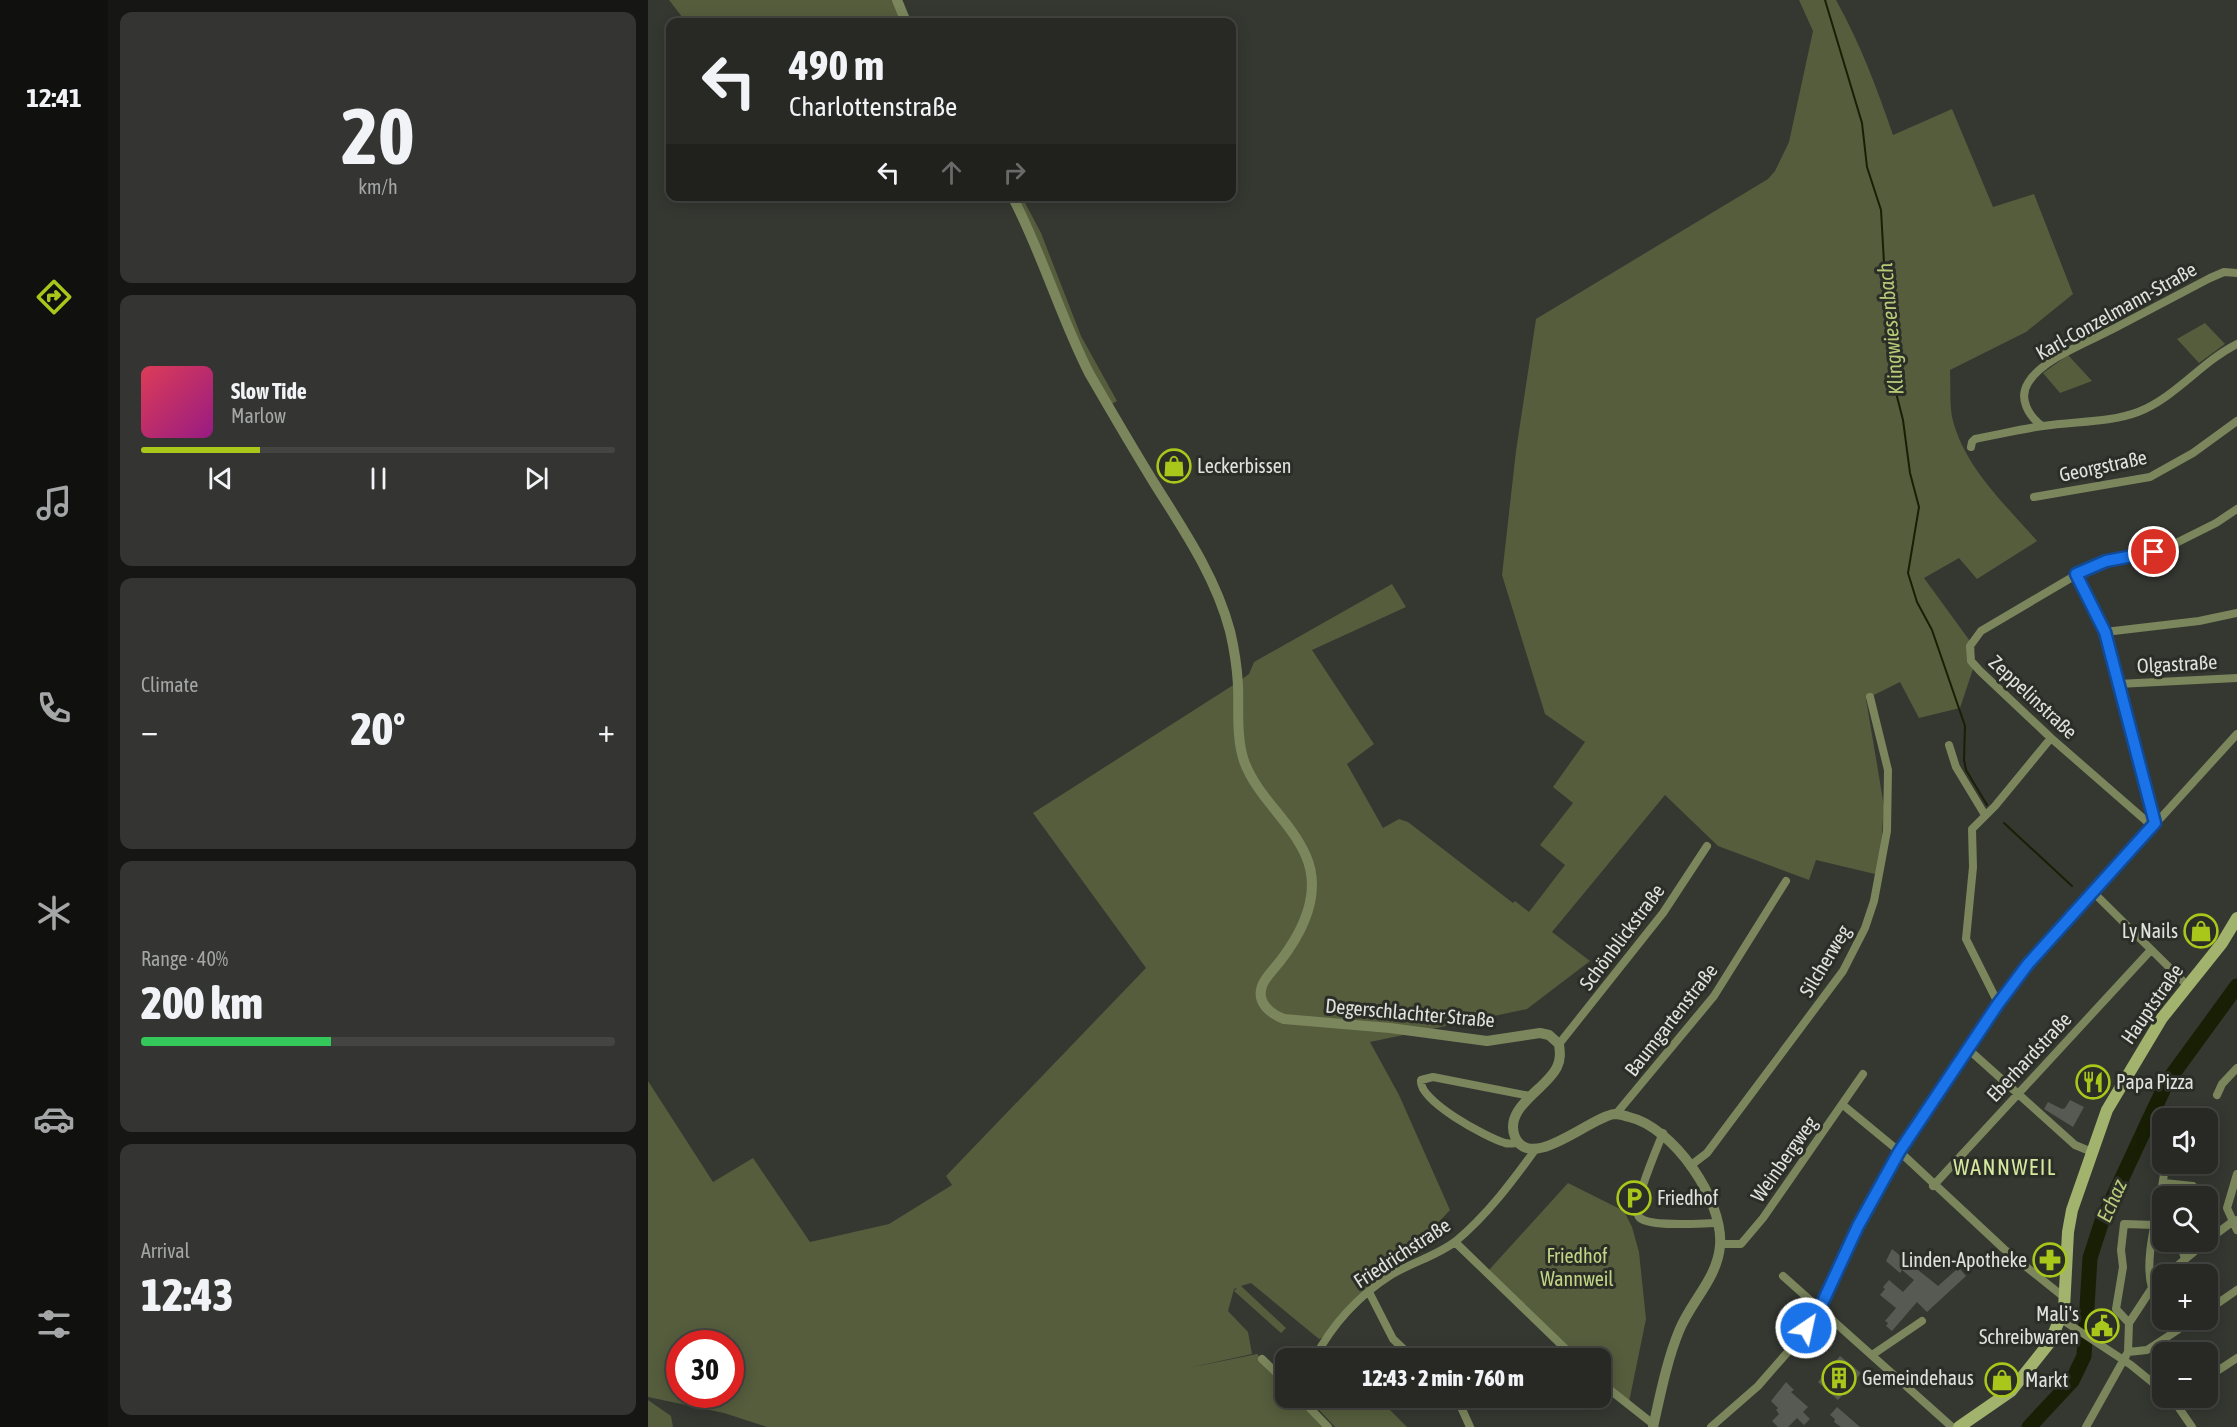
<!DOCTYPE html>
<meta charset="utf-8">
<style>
:root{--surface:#282925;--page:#343532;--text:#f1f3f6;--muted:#a5a6a7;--line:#444542;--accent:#a9c71a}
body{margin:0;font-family:"Asap Condensed",sans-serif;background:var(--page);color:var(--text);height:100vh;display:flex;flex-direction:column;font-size:22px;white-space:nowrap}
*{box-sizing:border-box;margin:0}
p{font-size:20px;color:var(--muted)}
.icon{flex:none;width:33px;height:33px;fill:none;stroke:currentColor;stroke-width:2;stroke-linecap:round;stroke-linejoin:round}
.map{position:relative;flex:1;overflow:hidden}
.sheet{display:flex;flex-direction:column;gap:12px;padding:12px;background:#161714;width:540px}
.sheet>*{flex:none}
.hud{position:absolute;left:18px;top:18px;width:570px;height:183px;border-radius:12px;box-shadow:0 3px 15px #0003,0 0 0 2px var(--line);background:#282925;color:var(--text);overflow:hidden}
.fabs{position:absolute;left:1504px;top:1108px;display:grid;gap:12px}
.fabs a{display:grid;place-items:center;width:66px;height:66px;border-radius:12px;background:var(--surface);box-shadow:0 3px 15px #0003,0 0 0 2px var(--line);font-size:30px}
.speed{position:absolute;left:18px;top:1330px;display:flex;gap:12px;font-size:30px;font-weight:700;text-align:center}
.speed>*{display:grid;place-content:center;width:78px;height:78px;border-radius:50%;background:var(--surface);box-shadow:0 3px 15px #0003,0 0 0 2px var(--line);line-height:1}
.speed .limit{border:9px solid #d22;background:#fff;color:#111}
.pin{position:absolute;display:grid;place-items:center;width:51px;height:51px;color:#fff;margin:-26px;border:3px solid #fff;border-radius:50%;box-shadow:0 2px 6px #0007}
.me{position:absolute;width:66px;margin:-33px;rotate:34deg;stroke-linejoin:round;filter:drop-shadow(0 0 4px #0008)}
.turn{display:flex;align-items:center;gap:21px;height:126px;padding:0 24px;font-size:27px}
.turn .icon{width:78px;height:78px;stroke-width:2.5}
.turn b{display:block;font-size:42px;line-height:51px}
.lanes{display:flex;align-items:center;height:57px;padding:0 24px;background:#0003;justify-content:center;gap:30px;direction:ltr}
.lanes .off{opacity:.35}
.big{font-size:45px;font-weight:800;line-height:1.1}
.sheet .tile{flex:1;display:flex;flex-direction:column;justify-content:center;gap:9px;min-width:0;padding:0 21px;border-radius:12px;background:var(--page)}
.sheet .dial{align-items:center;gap:0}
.dial b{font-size:78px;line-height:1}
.song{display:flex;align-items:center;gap:18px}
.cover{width:72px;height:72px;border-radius:9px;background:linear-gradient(135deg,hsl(350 70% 55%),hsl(310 70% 35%))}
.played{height:6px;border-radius:3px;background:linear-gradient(90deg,var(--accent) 25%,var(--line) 25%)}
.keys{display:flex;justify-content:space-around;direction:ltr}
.heat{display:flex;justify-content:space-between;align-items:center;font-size:33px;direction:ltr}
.charge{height:9px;border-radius:4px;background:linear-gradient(90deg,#34c759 40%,var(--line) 0)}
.trip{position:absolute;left:627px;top:1348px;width:336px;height:60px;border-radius:12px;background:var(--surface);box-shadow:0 3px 15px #0003,0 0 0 2px var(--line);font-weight:800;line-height:60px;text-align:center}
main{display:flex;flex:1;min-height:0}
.dock{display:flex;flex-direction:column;width:108px;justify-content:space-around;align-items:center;background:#10100f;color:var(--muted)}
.dock .icon{width:42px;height:42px}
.dock .on{color:var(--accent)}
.dock b{font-size:27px;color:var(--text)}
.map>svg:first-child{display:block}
</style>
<main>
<nav class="dock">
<b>12:41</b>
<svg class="icon on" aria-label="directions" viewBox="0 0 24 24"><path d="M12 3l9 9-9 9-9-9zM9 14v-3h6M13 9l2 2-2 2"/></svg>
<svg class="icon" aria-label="music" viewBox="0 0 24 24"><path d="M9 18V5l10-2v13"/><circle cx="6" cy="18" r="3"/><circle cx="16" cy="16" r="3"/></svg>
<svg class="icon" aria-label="phone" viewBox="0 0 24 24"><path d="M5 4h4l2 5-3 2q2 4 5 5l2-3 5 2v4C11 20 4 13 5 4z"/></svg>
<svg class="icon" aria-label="climate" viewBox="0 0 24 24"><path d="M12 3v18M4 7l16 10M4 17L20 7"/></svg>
<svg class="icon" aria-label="car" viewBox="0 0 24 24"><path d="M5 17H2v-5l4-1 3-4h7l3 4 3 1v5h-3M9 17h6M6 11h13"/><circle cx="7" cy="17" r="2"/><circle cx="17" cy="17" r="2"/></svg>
<svg class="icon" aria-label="filters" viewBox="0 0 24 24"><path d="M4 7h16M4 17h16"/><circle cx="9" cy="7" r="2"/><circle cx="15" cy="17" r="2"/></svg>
</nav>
<section class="sheet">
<div class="tile dial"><b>20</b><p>km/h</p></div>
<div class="tile">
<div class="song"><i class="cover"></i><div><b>Slow Tide</b><p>Marlow</p></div></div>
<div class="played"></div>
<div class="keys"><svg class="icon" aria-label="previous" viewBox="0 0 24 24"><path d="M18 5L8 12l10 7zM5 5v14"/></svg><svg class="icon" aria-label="pause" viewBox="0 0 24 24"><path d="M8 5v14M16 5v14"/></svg><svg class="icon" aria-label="next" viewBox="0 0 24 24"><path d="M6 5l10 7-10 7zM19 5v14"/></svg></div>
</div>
<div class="tile"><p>Climate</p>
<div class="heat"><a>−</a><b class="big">20°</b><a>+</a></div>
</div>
<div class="tile"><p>Range · 40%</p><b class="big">200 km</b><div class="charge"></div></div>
<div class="tile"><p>Arrival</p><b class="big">12:43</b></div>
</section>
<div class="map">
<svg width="1589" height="1427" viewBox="0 0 1589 1427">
<rect width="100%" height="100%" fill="#353731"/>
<!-- green -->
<path fill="#555d3d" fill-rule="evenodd" d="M21,0H249L258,22H38Z
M1151,0H1188C1212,43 1229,88 1245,135L1304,109L1345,207L1386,194L1425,294L1378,332L1302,370C1303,386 1301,405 1305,421C1318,469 1358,505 1389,541L1329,579L1311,558L1276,578L1327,648L1324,654L1325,669L1312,708L1271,718L1252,682L1218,699L1236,806L1231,875L1168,860L1161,880L1070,846L1017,795L904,932L942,961L879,1009L722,1042L751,1095L802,1210L745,1272L679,1336L671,1339L603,1283L593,1286L638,1328L633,1333L586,1291L589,1288L586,1289L580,1311L600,1332L604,1354L540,1368L609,1354L637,1383L638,1398H652L680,1427H119L76,1413L0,1397V1081L65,1182L105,1158L162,1242L241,1224L304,1185L298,1176L498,968L385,813L590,682L601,674L606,662L744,584L758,607L664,650L726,744L699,764L735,828L751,819L760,822L865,903L867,901L881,912L917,865L892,845L925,803L905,787L937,742L897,714L854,575L868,451L888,319L1120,179L1127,171L1141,142L1165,31ZM32,1344H82V1395H32Z
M364,197H374L393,233L433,336L469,401L460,406Z
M1557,323L1577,344L1551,363L1529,339Z
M1420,355L1444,381L1412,393L1395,373Z
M920,1183L976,1211L984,1227L991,1252L998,1319L981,1402L953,1378L952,1359H933L841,1270Z
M660,1398H730L759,1427H687Z
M0,1400L23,1416L25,1427H0Z"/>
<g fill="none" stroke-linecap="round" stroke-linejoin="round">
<!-- stream -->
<path stroke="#191f04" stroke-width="2" d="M1177,0L1214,123L1219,167L1233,210L1242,369L1255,420L1262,473L1271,507L1260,573L1269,602L1284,630L1317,726L1316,760L1318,770L1339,805
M1356,823L1424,886"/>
<!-- river -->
<path stroke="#191f04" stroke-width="15" d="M1381,1427L1424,1381L1436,1356L1442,1258L1454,1221L1501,1120L1519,1082L1589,986"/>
</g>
<!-- building -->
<path fill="#575953" d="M1422,1100L1436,1107L1425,1127L1396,1109L1400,1102L1414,1109L1417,1108Z
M1244,1249L1290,1286L1308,1270L1310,1271L1312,1269L1318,1276L1279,1312L1269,1302L1244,1331L1238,1326L1240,1323L1237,1321L1248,1308L1232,1295L1237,1289L1235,1287L1241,1280L1255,1292L1266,1280L1254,1270L1252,1273L1238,1261Z
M1192,1356L1213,1373L1190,1400L1170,1382Z
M1138,1382L1146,1390L1143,1392L1160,1407L1155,1412L1162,1419L1156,1425L1149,1418L1140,1427H1130L1124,1421L1131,1414L1128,1410L1130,1408L1123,1401Z
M1189,1407L1212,1427H1193L1186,1422L1187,1419L1182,1415Z"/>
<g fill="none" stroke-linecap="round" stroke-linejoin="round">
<!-- minor -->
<path stroke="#7b865c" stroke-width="8" d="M1394,426C1381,416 1370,399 1380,383C1394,359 1440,342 1465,329C1497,312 1530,295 1562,278L1576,272L1589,273
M1323,447L1324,442L1327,439C1350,435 1372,429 1395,426C1426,421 1461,423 1490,412C1528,397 1553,362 1589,344
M1386,497L1502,477L1545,453L1589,421
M1428,574L1457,632L1507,823
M1457,632L1551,621L1589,613
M1470,684L1589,678
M1301,745L1308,767L1337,815
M1504,826L1403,738L1332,671L1323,661L1322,646L1333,631L1445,565L1506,552L1524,545L1568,523L1589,509
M1445,892L1539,985
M1350,1003L1318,939L1325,867L1324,829L1347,806L1403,738
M911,1044L1015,913L1059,846
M1320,1049L1427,1145L1444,1152
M1569,1095L1574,1084L1589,1068
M1195,1105L1252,1152L1356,1249L1417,1298
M968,1114L1066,996L1138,881
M1015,1133C1010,1146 983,1207 991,1217C1001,1228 1054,1223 1069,1223
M871,1143C867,1143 861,1144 857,1143C838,1137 770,1101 773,1080L785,1077L882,1096
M1042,1166L1059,1153L1195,971L1217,928L1226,901L1239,831L1240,770L1222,697
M1589,1174L1579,1208L1589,1230
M1516,1183L1545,1186L1548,1189L1547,1197
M1285,1186L1502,951
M1560,1240L1584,1222L1589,1220
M807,1242L928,1359
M1532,1242L1537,1259
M1072,1244H1093L1115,1218L1215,1074
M1518,1275L1558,1242
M1135,1276L1304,1427
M1504,1288C1494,1254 1515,1201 1517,1164
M721,1292L745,1339L766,1359
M1560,1310L1589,1290
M1413,1319L1483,1365L1515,1391
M1481,1323L1468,1309L1475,1267L1473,1250L1476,1224L1508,1225
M1480,1352L1499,1350L1545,1320
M1224,1355L1274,1321
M614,1359L638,1382
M666,1359C684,1325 710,1296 743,1275C764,1262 789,1256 808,1241C839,1215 864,1182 887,1150
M1560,1377L1589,1358
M952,1382L1005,1424
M652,1398L680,1427
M809,1398L822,1427
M1524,1398L1544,1427
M1063,1427L1110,1386L1144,1347L1172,1308L1210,1226L1252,1152L1350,1003L1380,964L1589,734
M1438,1427L1480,1352L1481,1323L1504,1288L1515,1278"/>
<!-- tertiary -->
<path stroke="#7b865c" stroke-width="10" d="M249,0L258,22
M364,196C394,253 412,316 441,373C463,411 485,449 508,486C537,532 568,578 582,631C586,648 589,667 590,685C591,710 588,737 596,761C609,797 643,821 658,856C674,893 655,931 633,960C627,968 617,977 614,986C608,1003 623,1014 636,1019L742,1028L839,1041L892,1033L901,1035L911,1044C912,1052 913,1059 909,1067C899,1089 855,1107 867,1137C883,1173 943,1116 967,1114C971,1114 977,1116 981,1117C1025,1127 1076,1200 1072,1246C1069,1279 1043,1301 1031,1331C1019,1360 1012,1396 1005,1427"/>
<!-- secondary -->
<path stroke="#a2b36e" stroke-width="12" d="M1311,1427L1363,1391L1402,1342L1416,1309L1420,1232L1424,1210L1459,1110L1514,1018L1574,943L1589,918"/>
</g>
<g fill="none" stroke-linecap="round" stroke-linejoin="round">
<defs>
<path id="route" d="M1158,1328L1172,1308L1210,1226L1251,1152L1350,1004L1380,964L1507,823L1457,632L1428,574L1458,561L1506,552"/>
</defs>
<!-- route casing -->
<use href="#route" stroke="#114b97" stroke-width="15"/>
<!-- route -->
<use href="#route" stroke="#1a73e8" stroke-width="10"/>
</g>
<!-- icons -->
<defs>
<symbol id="shop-ring" viewBox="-11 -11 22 22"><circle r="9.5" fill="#2b2d27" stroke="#a9c71a" stroke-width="1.5"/><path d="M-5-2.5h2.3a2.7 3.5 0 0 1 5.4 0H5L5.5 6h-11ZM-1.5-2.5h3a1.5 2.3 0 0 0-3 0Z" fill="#a9c71a"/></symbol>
<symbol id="restaurant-ring" viewBox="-11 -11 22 22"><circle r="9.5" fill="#2b2d27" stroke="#a9c71a" stroke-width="1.5"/><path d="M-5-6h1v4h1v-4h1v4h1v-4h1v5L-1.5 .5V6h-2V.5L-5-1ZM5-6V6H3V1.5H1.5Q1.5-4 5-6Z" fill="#a9c71a"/></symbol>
<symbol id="parking-ring" viewBox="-11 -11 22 22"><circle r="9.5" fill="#2b2d27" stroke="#a9c71a" stroke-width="1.5"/><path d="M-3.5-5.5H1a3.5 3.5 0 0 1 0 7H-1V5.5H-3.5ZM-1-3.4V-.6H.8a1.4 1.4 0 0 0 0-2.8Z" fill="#a9c71a"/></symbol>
<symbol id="pharmacy-ring" viewBox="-11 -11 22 22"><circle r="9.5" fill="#2b2d27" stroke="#a9c71a" stroke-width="1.5"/><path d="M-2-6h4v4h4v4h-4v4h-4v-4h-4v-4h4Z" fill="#a9c71a"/></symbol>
<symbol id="civic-ring" viewBox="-11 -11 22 22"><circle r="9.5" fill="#2b2d27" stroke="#a9c71a" stroke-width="1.5"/><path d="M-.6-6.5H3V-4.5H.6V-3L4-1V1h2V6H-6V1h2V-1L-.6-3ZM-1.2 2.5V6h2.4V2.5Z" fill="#a9c71a"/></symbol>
<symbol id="building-ring" viewBox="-11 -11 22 22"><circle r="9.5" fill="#2b2d27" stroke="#a9c71a" stroke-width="1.5"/><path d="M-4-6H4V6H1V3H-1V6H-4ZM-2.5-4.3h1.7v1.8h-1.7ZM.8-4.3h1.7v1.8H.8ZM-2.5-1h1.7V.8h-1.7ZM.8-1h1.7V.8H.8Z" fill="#a9c71a"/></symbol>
</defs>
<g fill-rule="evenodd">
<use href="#shop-ring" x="507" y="447" width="38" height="38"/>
<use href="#shop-ring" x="1534" y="912" width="38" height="38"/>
<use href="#restaurant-ring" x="1426" y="1063" width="38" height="38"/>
<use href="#parking-ring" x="967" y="1179" width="38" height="38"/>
<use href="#pharmacy-ring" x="1383" y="1241" width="38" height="38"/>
<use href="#civic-ring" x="1435" y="1307" width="38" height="38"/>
<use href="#building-ring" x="1172" y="1359" width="38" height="38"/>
<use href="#shop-ring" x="1335" y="1361" width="38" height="38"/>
</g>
<g text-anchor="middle" stroke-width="6" stroke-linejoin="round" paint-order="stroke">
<!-- street labels -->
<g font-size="20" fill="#e0e2de" stroke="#2b2d27">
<text transform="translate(1468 311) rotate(-29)" y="7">Karl-Conzelmann-Straße</text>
<text transform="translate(1455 466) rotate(-12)" y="7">Georgstraße</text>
<text transform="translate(1529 664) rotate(-3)" y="7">Olgastraße</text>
<text transform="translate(1385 697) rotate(43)" y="7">Zeppelinstraße</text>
<text transform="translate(974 937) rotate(-53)" y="7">Schönblickstraße</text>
<text transform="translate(1177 961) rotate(-59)" y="7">Silcherweg</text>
<text transform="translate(1504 1004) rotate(-55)" y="7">Hauptstraße</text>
<text transform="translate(762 1013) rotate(5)" y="7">Degerschlachter Straße</text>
<text transform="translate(1023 1020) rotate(-52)" y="7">Baumgartenstraße</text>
<text transform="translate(1381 1057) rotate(-47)" y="7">Eberhardstraße</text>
<text transform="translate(1136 1159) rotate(-55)" y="7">Weinbergweg</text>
<text transform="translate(754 1253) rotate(-33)" y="7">Friedrichstraße</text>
</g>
<!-- poi labels -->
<g font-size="20" fill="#e0e2de" stroke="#2b2d27" text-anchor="start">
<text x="549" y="473">Leckerbissen</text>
<text x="1530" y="938" text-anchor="end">Ly Nails</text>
<text x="1468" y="1089">Papa Pizza</text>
<text x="1009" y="1205">Friedhof</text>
<text x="1379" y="1267" text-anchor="end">Linden-Apotheke</text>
<text x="1431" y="1321" text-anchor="end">Mali's<tspan x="1431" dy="23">Schreibwaren</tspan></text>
<text x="1214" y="1385">Gemeindehaus</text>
<text x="1377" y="1387">Markt</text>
</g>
<!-- park labels -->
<g font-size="20" fill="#c2d684" stroke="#2b2d27">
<text x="929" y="1263">Friedhof<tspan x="929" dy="23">Wannweil</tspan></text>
</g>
<!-- water labels -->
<g font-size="21" font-style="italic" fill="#b6ca78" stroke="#2b2d27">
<text transform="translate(1243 329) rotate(-95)" y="7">Klingwiesenbach</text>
<text transform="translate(1464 1201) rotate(-66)" y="7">Echaz</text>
</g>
<!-- quarter labels -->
<g font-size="22" letter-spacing="1.5" fill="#d6e99e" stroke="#2b2d27">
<text x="1357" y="1175">WANNWEIL</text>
</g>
</g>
</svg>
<div class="fabs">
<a><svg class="icon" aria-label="sound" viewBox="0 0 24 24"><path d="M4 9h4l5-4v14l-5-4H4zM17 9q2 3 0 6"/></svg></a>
<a><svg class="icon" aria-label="search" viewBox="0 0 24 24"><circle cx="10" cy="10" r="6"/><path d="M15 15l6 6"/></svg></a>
<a>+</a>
<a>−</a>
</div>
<div class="speed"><div class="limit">30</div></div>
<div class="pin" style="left:1506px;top:552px;background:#d93025"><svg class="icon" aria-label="arrive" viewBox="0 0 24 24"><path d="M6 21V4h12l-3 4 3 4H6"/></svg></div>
<svg class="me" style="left:1158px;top:1328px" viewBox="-20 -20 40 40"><circle r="17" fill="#1a73e8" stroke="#fff" stroke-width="3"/><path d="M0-11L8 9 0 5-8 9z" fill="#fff"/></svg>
<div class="trip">12:43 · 2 min · 760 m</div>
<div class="hud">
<div class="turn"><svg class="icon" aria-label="left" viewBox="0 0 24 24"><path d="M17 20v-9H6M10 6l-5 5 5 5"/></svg><div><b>490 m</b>Charlottenstraße</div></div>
<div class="lanes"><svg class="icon" aria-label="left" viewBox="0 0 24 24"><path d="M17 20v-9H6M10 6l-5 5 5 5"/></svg><svg class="icon off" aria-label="ahead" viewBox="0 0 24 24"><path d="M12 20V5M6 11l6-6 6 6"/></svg><svg class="icon off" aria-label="right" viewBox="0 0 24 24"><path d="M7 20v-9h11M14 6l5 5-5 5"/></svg></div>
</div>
</div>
</main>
